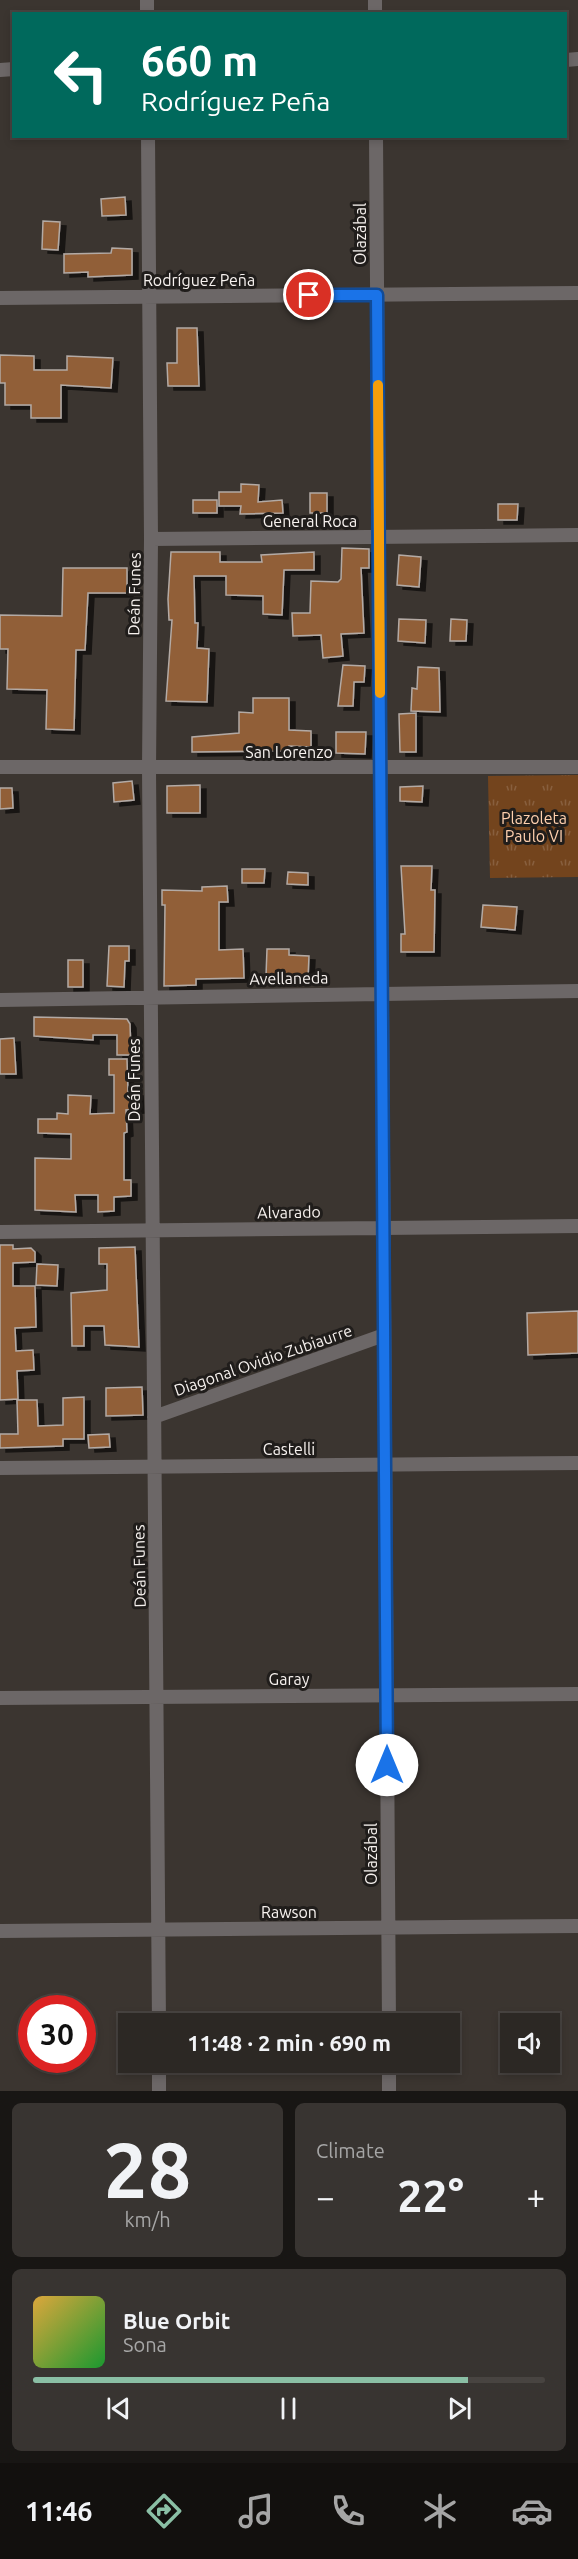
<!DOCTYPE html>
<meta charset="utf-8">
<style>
:root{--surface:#2c2824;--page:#383431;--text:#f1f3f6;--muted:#a6a6a6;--line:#484441;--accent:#8abfa5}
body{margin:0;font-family:Ubuntu,sans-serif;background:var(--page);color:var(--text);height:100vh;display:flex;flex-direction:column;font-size:22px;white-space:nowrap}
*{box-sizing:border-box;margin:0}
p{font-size:20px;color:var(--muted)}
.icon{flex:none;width:33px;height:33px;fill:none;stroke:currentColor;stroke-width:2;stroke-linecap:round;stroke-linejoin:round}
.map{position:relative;height:2091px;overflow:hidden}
.drawer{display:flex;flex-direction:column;gap:12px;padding:12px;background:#181614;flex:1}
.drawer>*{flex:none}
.banner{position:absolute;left:12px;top:12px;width:555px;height:126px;border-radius:0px;box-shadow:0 3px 9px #0003,0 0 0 2px var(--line);background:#00695c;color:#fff;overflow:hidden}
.controls{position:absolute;left:500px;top:2013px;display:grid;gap:12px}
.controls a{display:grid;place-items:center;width:60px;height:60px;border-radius:0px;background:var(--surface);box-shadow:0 3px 9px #0003,0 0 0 2px var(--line);font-size:30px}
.speed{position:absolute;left:18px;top:1995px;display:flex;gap:12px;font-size:30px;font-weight:700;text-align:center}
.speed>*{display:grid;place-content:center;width:78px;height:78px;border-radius:50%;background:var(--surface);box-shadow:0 3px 9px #0003,0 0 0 2px var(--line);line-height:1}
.speed .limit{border:9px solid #d22;background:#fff;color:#111}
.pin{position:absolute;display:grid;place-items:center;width:51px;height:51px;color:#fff;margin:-26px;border:3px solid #fff;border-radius:50%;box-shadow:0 2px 6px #0007}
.me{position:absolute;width:66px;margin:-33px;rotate:0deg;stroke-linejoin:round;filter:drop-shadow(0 0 4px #0008)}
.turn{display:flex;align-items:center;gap:21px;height:126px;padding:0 30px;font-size:27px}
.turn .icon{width:78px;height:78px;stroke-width:2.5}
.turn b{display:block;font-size:42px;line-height:51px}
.big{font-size:45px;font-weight:700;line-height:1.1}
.drawer .tile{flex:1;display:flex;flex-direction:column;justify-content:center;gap:9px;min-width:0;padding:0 21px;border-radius:9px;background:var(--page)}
.drawer .dial{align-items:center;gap:0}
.dial b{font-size:78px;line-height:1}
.song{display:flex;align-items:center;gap:18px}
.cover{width:72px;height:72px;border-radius:9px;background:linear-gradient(135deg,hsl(40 70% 55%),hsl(130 70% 35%))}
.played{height:6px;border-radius:3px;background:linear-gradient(90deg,var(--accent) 85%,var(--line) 85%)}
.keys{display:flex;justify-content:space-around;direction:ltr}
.heat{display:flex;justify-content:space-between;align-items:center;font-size:33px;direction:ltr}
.drawer .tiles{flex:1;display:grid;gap:12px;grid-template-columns:1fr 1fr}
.tile:last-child{grid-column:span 2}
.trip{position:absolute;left:118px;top:2013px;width:342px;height:60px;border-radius:0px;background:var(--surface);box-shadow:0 3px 9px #0003,0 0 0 2px var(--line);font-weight:700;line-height:60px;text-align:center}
.menu{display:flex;height:96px;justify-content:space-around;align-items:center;background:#12100e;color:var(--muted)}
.menu .icon{width:42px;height:42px}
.menu .current{color:var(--accent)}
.menu b{font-size:27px;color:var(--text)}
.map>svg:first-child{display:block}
</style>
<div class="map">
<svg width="578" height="2091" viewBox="0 0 578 2091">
<defs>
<pattern id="grass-tufts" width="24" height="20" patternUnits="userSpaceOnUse" patternTransform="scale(1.5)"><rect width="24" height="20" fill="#73441d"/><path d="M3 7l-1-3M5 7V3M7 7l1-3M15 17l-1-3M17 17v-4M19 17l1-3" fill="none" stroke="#885f3e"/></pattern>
<filter id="shadow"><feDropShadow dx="6" dy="4" stdDeviation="0" flood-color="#0009"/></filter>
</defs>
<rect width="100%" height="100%" fill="#3b3530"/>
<!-- grass -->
<path fill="url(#grass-tufts)" d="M578,775V877L490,878L488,776Z"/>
<!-- building -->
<path fill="#915f37" stroke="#b3aaa5" stroke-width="1.5" filter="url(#shadow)" d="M125,197L126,215L102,216L101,199Z
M43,221L60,222L58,250L42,249Z
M112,248L132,249V275L88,277V272L64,273V254L111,253Z
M177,328H197L199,386H168L167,363H177Z
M0,355L34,356V370H67V356L113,358L111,388L61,385V418H31V405H5V383H0Z
M241,484L259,485L258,502L282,500L283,513L240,514L241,506H219V492H241Z
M310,493H327V513H310Z
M193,500H217V513H193Z
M498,504H518L517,520H498Z
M342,548L369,549V568H361L364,633L341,634L343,656L323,658L321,635L293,636L292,613H310L311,581L338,582L341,579Z
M171,552H220V562H262L261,555L314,552V570H284L282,615L263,614V596L226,595V576H194L195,623H198L197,648L209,649L207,702L166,701L172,620H169L168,599Z
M399,555L421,557L419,587L397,585Z
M63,568H127V593H88L85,650H76L74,730L46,729L47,690L7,689L8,649H0V615L62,616Z
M399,619L426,620L425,643L398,641Z
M451,619L467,620L466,641H450Z
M343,665L365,666L364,682H354L353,706H338Z
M418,667L439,668L440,712L411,711L412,688L417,689Z
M253,698H289V730L311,731V747L289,746V751L192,752V737L239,733V712L253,713Z
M416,713V752H400L399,714Z
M336,732H366L365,754L336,753Z
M132,781L134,800L114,802L113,783Z
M200,785V813H167V786Z
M423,786L422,802L400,801V787Z
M0,788H12L13,808L0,809Z
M401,866H432L431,890H435L434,952H401V934H405Z
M242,869H265L264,883H242Z
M288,872L308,873V885L287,884Z
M227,886L228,902H219V950L243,949L244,978L196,979V985L164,986L165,905H162V890L202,891V887Z
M483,905L517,907L515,930L481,927Z
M109,946H129V961H125L124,987L107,986Z
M267,949H289V955L309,956L308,978L266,976Z
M68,960H83V987H68Z
M34,1017L127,1019L130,1024L131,1055H117V1035H93V1040L34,1036Z
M14,1038L16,1074H0V1039Z
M109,1059H127L128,1092H137L138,1109L126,1110L127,1132L124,1133V1180H131V1196L114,1197V1211L98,1212V1195H75L76,1212L35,1210V1158L71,1159V1134L38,1133V1119H57V1113L68,1114V1095L91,1096L90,1114L114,1113V1075H109Z
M0,1245H13V1249L31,1248L35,1252V1262L13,1263V1286H35L36,1327L15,1328L16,1351L33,1350L34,1370L17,1371L18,1399L0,1400Z
M135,1247L139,1347L105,1345L104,1326H84V1346H72L71,1293L107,1290V1264H99V1248Z
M37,1264L58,1265L57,1286L36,1285Z
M578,1311V1353L528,1355L527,1313Z
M142,1387L143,1415L106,1416V1388Z
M84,1397V1439H63V1446L0,1448V1434H18L17,1400H37L38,1426L63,1425V1398Z
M109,1434L110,1447L89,1448L88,1435Z"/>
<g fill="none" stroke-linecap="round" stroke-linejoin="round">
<!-- minor -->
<path stroke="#6c6767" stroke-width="14" d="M147,0V14
M375,0V14
M566,60L578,59
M0,70L14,69
M148,136L151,539L149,769L159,2024
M376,136L389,2024
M0,298L578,293
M151,539L578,535
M0,767H578
M0,1000L578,991
M0,1232L578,1226
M154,1417L384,1335
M0,1468L578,1463
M0,1698L578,1694
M0,1931L578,1926
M159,2062V2091
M389,2062V2091"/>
</g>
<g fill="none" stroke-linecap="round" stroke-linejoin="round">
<defs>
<path id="route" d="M309,295H377L387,1765"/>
</defs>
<!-- route casing -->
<use href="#route" stroke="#114b97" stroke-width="15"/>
<!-- route -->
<use href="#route" stroke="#1a73e8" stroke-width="10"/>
<!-- slow -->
<path stroke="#f59e0b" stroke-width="10" d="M378,385L380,693"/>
</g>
<g text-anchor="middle" stroke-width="6" stroke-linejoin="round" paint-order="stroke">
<!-- street labels -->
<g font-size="16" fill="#f7f2ef" stroke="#201d1b">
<text transform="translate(360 234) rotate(-90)" y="6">Olazábal</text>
<text x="199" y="286">Rodríguez Peña</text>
<text x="310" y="527">General Roca</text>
<text transform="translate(134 594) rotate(-89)" y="6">Deán Funes</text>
<text x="289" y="758">San Lorenzo</text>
<text transform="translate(289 978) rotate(-1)" y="6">Avellaneda</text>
<text transform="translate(134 1080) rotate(-90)" y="6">Deán Funes</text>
<text transform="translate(289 1212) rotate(-1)" y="6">Alvarado</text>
<text transform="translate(263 1360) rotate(-19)" y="6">Diagonal Ovidio Zubiaurre</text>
<text x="289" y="1455">Castelli</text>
<text transform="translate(139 1566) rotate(-91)" y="6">Deán Funes</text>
<text x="289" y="1685">Garay</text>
<text transform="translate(371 1854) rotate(-90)" y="6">Olazábal</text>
<text x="289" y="1918">Rawson</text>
</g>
<!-- park labels -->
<g font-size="16" fill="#ffd0ae" stroke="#201d1b">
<text x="534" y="824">Plazoleta<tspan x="534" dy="18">Paulo VI</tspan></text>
</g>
</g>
</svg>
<div class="controls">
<a><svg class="icon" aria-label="sound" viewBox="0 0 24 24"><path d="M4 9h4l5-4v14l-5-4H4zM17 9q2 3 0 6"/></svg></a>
</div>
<div class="speed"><div class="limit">30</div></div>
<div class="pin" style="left:309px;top:295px;background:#d93025"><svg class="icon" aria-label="arrive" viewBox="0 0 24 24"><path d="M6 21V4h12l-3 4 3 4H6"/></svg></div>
<svg class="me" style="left:387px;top:1765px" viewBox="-20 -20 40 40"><circle r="19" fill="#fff"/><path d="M0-13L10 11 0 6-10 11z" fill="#1a73e8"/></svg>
<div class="trip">11:48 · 2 min · 690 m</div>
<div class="banner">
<div class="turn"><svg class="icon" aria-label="left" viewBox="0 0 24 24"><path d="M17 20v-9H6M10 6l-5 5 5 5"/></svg><div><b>660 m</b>Rodríguez Peña</div></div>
</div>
</div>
<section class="drawer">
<div class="tiles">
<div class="tile dial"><b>28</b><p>km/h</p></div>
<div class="tile"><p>Climate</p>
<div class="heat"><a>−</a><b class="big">22°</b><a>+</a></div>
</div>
<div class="tile">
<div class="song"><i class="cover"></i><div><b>Blue Orbit</b><p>Sona</p></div></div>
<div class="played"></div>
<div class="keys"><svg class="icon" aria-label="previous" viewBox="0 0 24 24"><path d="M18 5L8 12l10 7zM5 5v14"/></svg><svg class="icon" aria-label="pause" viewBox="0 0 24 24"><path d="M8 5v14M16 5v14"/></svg><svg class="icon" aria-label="next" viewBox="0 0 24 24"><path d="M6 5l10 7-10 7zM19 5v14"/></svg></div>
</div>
</div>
</section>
<nav class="menu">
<b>11:46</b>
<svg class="icon current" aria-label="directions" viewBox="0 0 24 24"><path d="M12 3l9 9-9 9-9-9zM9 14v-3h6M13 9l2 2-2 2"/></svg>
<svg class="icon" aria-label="music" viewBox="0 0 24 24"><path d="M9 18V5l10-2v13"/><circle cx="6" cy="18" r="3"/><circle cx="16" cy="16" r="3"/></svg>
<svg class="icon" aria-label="phone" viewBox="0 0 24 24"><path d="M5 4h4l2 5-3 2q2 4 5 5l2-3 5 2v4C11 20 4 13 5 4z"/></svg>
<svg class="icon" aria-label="climate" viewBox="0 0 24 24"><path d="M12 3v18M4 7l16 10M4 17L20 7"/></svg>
<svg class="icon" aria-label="car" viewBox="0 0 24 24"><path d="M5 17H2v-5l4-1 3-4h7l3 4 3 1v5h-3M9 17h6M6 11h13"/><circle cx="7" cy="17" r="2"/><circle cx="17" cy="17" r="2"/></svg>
</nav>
